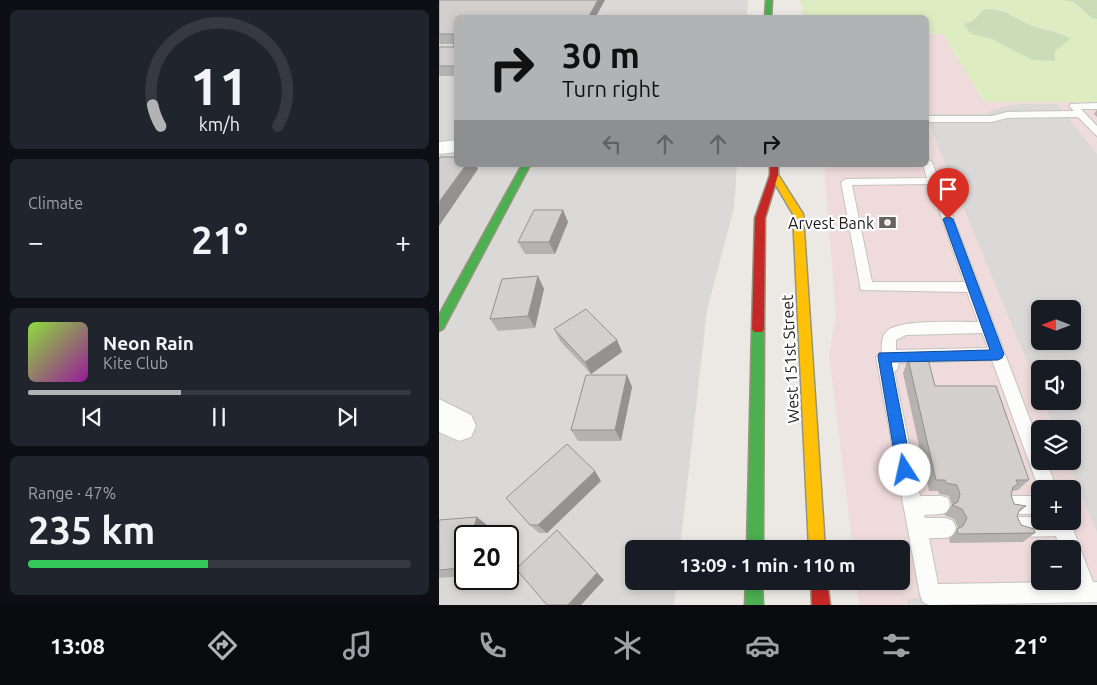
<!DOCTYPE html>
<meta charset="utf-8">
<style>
:root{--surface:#171b24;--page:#20242c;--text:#f1f3f6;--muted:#9ea1a6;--line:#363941;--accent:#b2b3b4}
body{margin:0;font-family:Ubuntu,sans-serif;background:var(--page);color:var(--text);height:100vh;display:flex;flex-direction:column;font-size:19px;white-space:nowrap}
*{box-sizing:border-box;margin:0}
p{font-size:16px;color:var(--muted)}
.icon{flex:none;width:28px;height:28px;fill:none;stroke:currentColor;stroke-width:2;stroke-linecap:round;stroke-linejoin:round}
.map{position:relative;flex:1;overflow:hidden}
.details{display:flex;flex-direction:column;gap:10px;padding:10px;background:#0d0f14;width:439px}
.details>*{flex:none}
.top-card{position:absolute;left:15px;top:15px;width:475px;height:152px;border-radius:8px;box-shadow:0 2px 8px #0003;background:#b2b3b4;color:#111;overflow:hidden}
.needle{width:32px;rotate:270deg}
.buttons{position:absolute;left:592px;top:300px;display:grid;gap:10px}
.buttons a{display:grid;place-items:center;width:50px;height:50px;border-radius:8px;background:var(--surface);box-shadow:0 2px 8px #0003;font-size:25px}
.speed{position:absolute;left:15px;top:525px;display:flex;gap:10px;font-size:25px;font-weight:700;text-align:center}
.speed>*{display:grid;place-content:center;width:65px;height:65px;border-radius:50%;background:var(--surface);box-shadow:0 2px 8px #0003;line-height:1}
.speed .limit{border:2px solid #111;border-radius:8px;background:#fff;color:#111}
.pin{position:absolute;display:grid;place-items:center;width:42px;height:42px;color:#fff;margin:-51px -21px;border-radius:50% 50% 50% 0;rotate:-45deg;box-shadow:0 0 5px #0007}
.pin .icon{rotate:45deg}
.me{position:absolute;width:55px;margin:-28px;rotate:350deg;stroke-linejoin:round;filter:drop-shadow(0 0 4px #0008)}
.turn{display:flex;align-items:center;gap:18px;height:105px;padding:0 25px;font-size:22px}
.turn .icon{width:65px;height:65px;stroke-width:2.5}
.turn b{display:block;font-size:35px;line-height:42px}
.lanes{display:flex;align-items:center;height:48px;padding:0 25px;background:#0003;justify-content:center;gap:25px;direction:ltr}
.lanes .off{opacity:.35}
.big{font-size:38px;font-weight:600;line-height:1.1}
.details .tile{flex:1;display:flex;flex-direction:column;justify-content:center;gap:8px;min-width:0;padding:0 18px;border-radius:8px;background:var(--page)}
.details .dial{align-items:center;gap:0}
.dial svg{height:130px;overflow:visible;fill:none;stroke:var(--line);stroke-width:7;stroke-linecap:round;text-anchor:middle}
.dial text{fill:var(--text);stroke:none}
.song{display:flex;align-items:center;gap:15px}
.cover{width:60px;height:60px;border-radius:8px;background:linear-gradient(135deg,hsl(90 70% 55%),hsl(300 70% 35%))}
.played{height:5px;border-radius:2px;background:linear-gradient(90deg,var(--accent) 40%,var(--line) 40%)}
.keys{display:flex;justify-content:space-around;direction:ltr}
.heat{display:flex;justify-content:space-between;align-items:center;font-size:28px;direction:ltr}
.charge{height:8px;border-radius:4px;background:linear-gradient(90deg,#34c759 47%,var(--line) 0)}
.trip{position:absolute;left:186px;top:540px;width:285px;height:50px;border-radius:8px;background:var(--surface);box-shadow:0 2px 8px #0003;font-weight:600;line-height:50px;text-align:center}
.dock{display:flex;height:80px;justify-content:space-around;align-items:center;background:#090b0e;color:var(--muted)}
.dock .icon{width:35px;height:35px}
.dock .on{color:var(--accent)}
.dock b{font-size:22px;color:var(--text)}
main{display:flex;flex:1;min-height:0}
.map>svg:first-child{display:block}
</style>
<main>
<section class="details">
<div class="tile dial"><svg viewBox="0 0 100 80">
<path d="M14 69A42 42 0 1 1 86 69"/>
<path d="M14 69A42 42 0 0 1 9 56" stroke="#b2b3b4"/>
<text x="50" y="56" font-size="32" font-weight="700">11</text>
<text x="50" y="72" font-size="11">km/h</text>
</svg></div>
<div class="tile"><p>Climate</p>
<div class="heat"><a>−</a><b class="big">21°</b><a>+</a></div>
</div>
<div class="tile">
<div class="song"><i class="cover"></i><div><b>Neon Rain</b><p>Kite Club</p></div></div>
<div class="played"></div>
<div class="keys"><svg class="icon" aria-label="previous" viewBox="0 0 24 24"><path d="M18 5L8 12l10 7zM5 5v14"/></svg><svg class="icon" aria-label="pause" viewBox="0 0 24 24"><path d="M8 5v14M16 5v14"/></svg><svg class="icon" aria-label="next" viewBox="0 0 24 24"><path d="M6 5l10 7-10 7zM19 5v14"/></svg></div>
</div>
<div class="tile"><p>Range · 47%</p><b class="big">235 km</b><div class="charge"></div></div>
</section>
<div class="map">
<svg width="659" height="605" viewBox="0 0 659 605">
<rect width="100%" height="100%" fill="#ece9e5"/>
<!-- residential -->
<path fill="#dbd9d7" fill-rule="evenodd" d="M0,0H309L308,17L18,18V165H298L295,208L268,310L241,549H195V581H238L235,605H0ZM26,536H69V579H26Z"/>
<!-- commercial -->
<path fill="#efdbdb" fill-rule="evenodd" d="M488,34H504L545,102H658V605H420L417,581H462V549H414L390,354L397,316L385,165H488ZM601,309H634V341H601ZM601,369H634V401H601ZM601,429H634V461H601ZM601,489H634V521H601ZM601,549H634V581H601Z"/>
<!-- grass -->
<path fill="#deecc1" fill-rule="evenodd" d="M361,0H623L635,2L653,18L658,19V102H545L504,34H488V18L365,17ZM561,9L594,26L624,33L616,51L573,50L553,39L532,34L525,24Z"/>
<!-- forest -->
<path fill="#cadcb8" d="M623,0H658V19L653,18L635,2Z
M546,9C571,9 574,19 594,26C607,31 620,30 631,39L616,51V61L593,60L553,39L532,34L525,24L533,21Z"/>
<!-- parking -->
<path fill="#dad9d7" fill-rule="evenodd" d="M581,104H618L658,154V532L629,461H634V429H616L604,401H634V369H601V393L488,119V114H548V112L560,108ZM601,309H634V341H601Z
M658,596L659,605H469L468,598Z"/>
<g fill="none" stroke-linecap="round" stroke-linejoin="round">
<defs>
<path id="lane" d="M659,103V109H642L659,127V137L639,117L568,118L553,122H488V116H553L568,112L635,111L630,106L632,104Z
M488,159L493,162L601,446V461H607L618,489H601V492L553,360L460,363L458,370L455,371L481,496H502L509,498L511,505L509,512L502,514L485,515L486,518H507L514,521L517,528L514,535L507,538H490L499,584L633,582L634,549H621L617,536L579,537L572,534L569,527L572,520L579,517H601V521H631L654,582H659V602L490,605L484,602L481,595L437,357L443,352C442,344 443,335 449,330C464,319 519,322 539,322L528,292L422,290L402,182L407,179L488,178L484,165H488ZM491,184L525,282H433L413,185ZM543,333L549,348L457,350V340L467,335Z
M572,496H601V514H572L565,512L563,505L565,498Z"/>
<path id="street" d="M18,140V152L0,154V142Z
M0,399L32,415L37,426L32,437L20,441L0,432Z"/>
<path id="fast" d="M327,0H333L332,18H326Z
M83,165H91L4,329L0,331V315Z
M319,324L323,326L325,329L324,549H308L313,329L315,326Z
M307,581H323L324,605H306Z"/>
<path id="slow" d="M335,172L338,173L364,214L386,549H370L354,214L331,175Z"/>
<path id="jam" d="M331,165H339V175L326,218L325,329L323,332H315L313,329L316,218L331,175Z
M372,581H388L391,605H373Z"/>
</defs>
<!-- lane casing -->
<use href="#lane" stroke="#c4c3c1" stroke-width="2"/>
<!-- street casing -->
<use href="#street" stroke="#c4c3c1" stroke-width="2"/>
<!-- fast casing -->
<use href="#fast" stroke="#97957c" stroke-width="3"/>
<!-- slow casing -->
<use href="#slow" stroke="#97957c" stroke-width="3"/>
<!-- jam casing -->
<use href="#jam" stroke="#97957c" stroke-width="3"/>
<!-- lane -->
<use href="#lane" fill="#fcfcfb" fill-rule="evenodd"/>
<!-- street -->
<use href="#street" fill="#fcfcfb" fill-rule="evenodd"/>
<!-- fast -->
<use href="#fast" fill="#4caf50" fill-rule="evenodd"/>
<!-- slow -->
<use href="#slow" fill="#ffc107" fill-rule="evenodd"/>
<!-- jam -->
<use href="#jam" fill="#c62828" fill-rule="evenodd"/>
</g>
<!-- wall -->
<path fill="#b5b2af" d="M0,0H166L156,18H18V76H0V47H15V44H0Z
M659,108V118L655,114Z
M124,210L129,222L116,254H86L79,242Z
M99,276L105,289L96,328L59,331L51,319Z
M115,329L178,340L183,352L152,374L121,341Z
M469,359L590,480L579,490L573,491L572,495L575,504L587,506L580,512L578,516L582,525L596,533L584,542L511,543L510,539L518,530L519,527L515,519L505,515L513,505L510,496L500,494L499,491H490L464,373Z
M188,375L193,387L182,441H139L132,430Z
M162,481L108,533H100L91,525Z
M0,520L49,526L46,536H26V576L0,578Z"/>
<!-- shaded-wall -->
<path fill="#94918f" d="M159,0H166L156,18H149Z
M27,165H37L39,169L0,226V202Z
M124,210L129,222L116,254L110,242Z
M99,276L105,289L96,328L89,316Z
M178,340L183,352L152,374L146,362Z
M188,375L193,387L182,441L176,430Z
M156,471L162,481L108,533L99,525Z
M38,517L49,526L46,536H32Z
M118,530L165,580L142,605H129Z
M26,554V570L22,568Z"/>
<!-- building -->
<path fill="#d3cfcc" stroke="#94918f" d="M0,0H159L149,18H18V66H0V47H15V34H0Z
M1,157H18V165H27L0,202V158Z
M95,210H124L110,242H79Z
M99,276L89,316L51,319L63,279Z
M147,309L178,340L146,362L115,329Z
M469,359H489L496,386H557L590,480H577L579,484L574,487L572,495L575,504L587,506L581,509L578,516L582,525L595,529L596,533L519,534L518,529L524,526L528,518L523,509L513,505L519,502L521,494L518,485L507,483L506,480H497Z
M147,375H188L176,430H132Z
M128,444L156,471L99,525H91L67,498Z
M38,517L32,536H26V554L22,568L0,570V520Z
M118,530L158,573L129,605H108L77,569Z"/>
<!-- route -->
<path fill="#1a73e8" stroke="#114b97" d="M509,216L514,219L565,354L563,358L559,360L452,362L473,470L471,475L466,477L460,475L458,470L439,357L440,353L551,350L504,219Z"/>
<!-- icons -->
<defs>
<symbol id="bank-bare" viewBox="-9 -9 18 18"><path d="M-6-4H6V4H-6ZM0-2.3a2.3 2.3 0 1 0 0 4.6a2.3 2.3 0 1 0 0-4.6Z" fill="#656463" stroke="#fff" stroke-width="2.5" paint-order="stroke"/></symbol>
</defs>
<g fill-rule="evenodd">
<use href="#bank-bare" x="436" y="210" width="25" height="25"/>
</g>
<g text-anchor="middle" stroke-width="4.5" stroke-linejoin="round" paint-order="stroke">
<!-- poi labels -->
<g font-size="16" fill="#1d1d1d" stroke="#fff" text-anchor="end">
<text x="435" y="229">Arvest Bank</text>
</g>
<!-- street labels -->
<g font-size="16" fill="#1d1d1d" stroke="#fff">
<text transform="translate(351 359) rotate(-93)" y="6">West 151st Street</text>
</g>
</g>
</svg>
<div class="buttons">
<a><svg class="needle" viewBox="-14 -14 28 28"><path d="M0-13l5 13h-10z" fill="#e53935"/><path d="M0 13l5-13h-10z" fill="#9ea1a6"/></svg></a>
<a><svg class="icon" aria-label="sound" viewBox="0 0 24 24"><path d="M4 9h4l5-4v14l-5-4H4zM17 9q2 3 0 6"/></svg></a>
<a><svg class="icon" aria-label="layers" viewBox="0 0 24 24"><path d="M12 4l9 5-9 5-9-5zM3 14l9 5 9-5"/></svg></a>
<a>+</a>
<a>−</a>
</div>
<div class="speed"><div class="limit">20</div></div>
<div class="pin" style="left:509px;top:219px;background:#d93025"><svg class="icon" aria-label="arrive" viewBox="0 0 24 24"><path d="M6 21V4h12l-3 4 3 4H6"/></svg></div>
<svg class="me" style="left:466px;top:470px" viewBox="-20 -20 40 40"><circle r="19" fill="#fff"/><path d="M0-13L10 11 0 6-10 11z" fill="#1a73e8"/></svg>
<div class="trip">13:09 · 1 min · 110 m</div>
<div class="top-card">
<div class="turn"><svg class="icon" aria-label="right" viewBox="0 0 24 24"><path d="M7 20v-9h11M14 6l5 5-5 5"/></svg><div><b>30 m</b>Turn right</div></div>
<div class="lanes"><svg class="icon off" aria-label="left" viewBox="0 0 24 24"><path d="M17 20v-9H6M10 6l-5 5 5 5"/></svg><svg class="icon off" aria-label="ahead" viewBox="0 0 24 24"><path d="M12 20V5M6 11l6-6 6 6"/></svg><svg class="icon off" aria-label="ahead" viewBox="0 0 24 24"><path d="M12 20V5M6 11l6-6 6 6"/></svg><svg class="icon" aria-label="right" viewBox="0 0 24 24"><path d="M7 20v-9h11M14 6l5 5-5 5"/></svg></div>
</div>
</div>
</main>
<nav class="dock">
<b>13:08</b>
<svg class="icon on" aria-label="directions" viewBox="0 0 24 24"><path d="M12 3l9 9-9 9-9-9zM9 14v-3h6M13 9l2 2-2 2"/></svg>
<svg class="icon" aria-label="music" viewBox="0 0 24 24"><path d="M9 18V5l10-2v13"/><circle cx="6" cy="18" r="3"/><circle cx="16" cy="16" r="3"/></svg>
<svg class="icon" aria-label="phone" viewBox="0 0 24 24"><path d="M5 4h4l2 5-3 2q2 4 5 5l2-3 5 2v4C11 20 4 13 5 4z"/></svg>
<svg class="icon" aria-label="climate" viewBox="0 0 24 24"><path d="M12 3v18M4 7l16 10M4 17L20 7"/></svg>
<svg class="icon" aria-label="car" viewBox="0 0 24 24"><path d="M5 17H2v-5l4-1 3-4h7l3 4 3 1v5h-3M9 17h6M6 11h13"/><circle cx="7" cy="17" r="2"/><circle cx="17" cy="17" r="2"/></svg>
<svg class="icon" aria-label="filters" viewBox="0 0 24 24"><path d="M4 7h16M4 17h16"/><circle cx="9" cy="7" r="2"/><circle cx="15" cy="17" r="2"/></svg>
<b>21°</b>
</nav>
